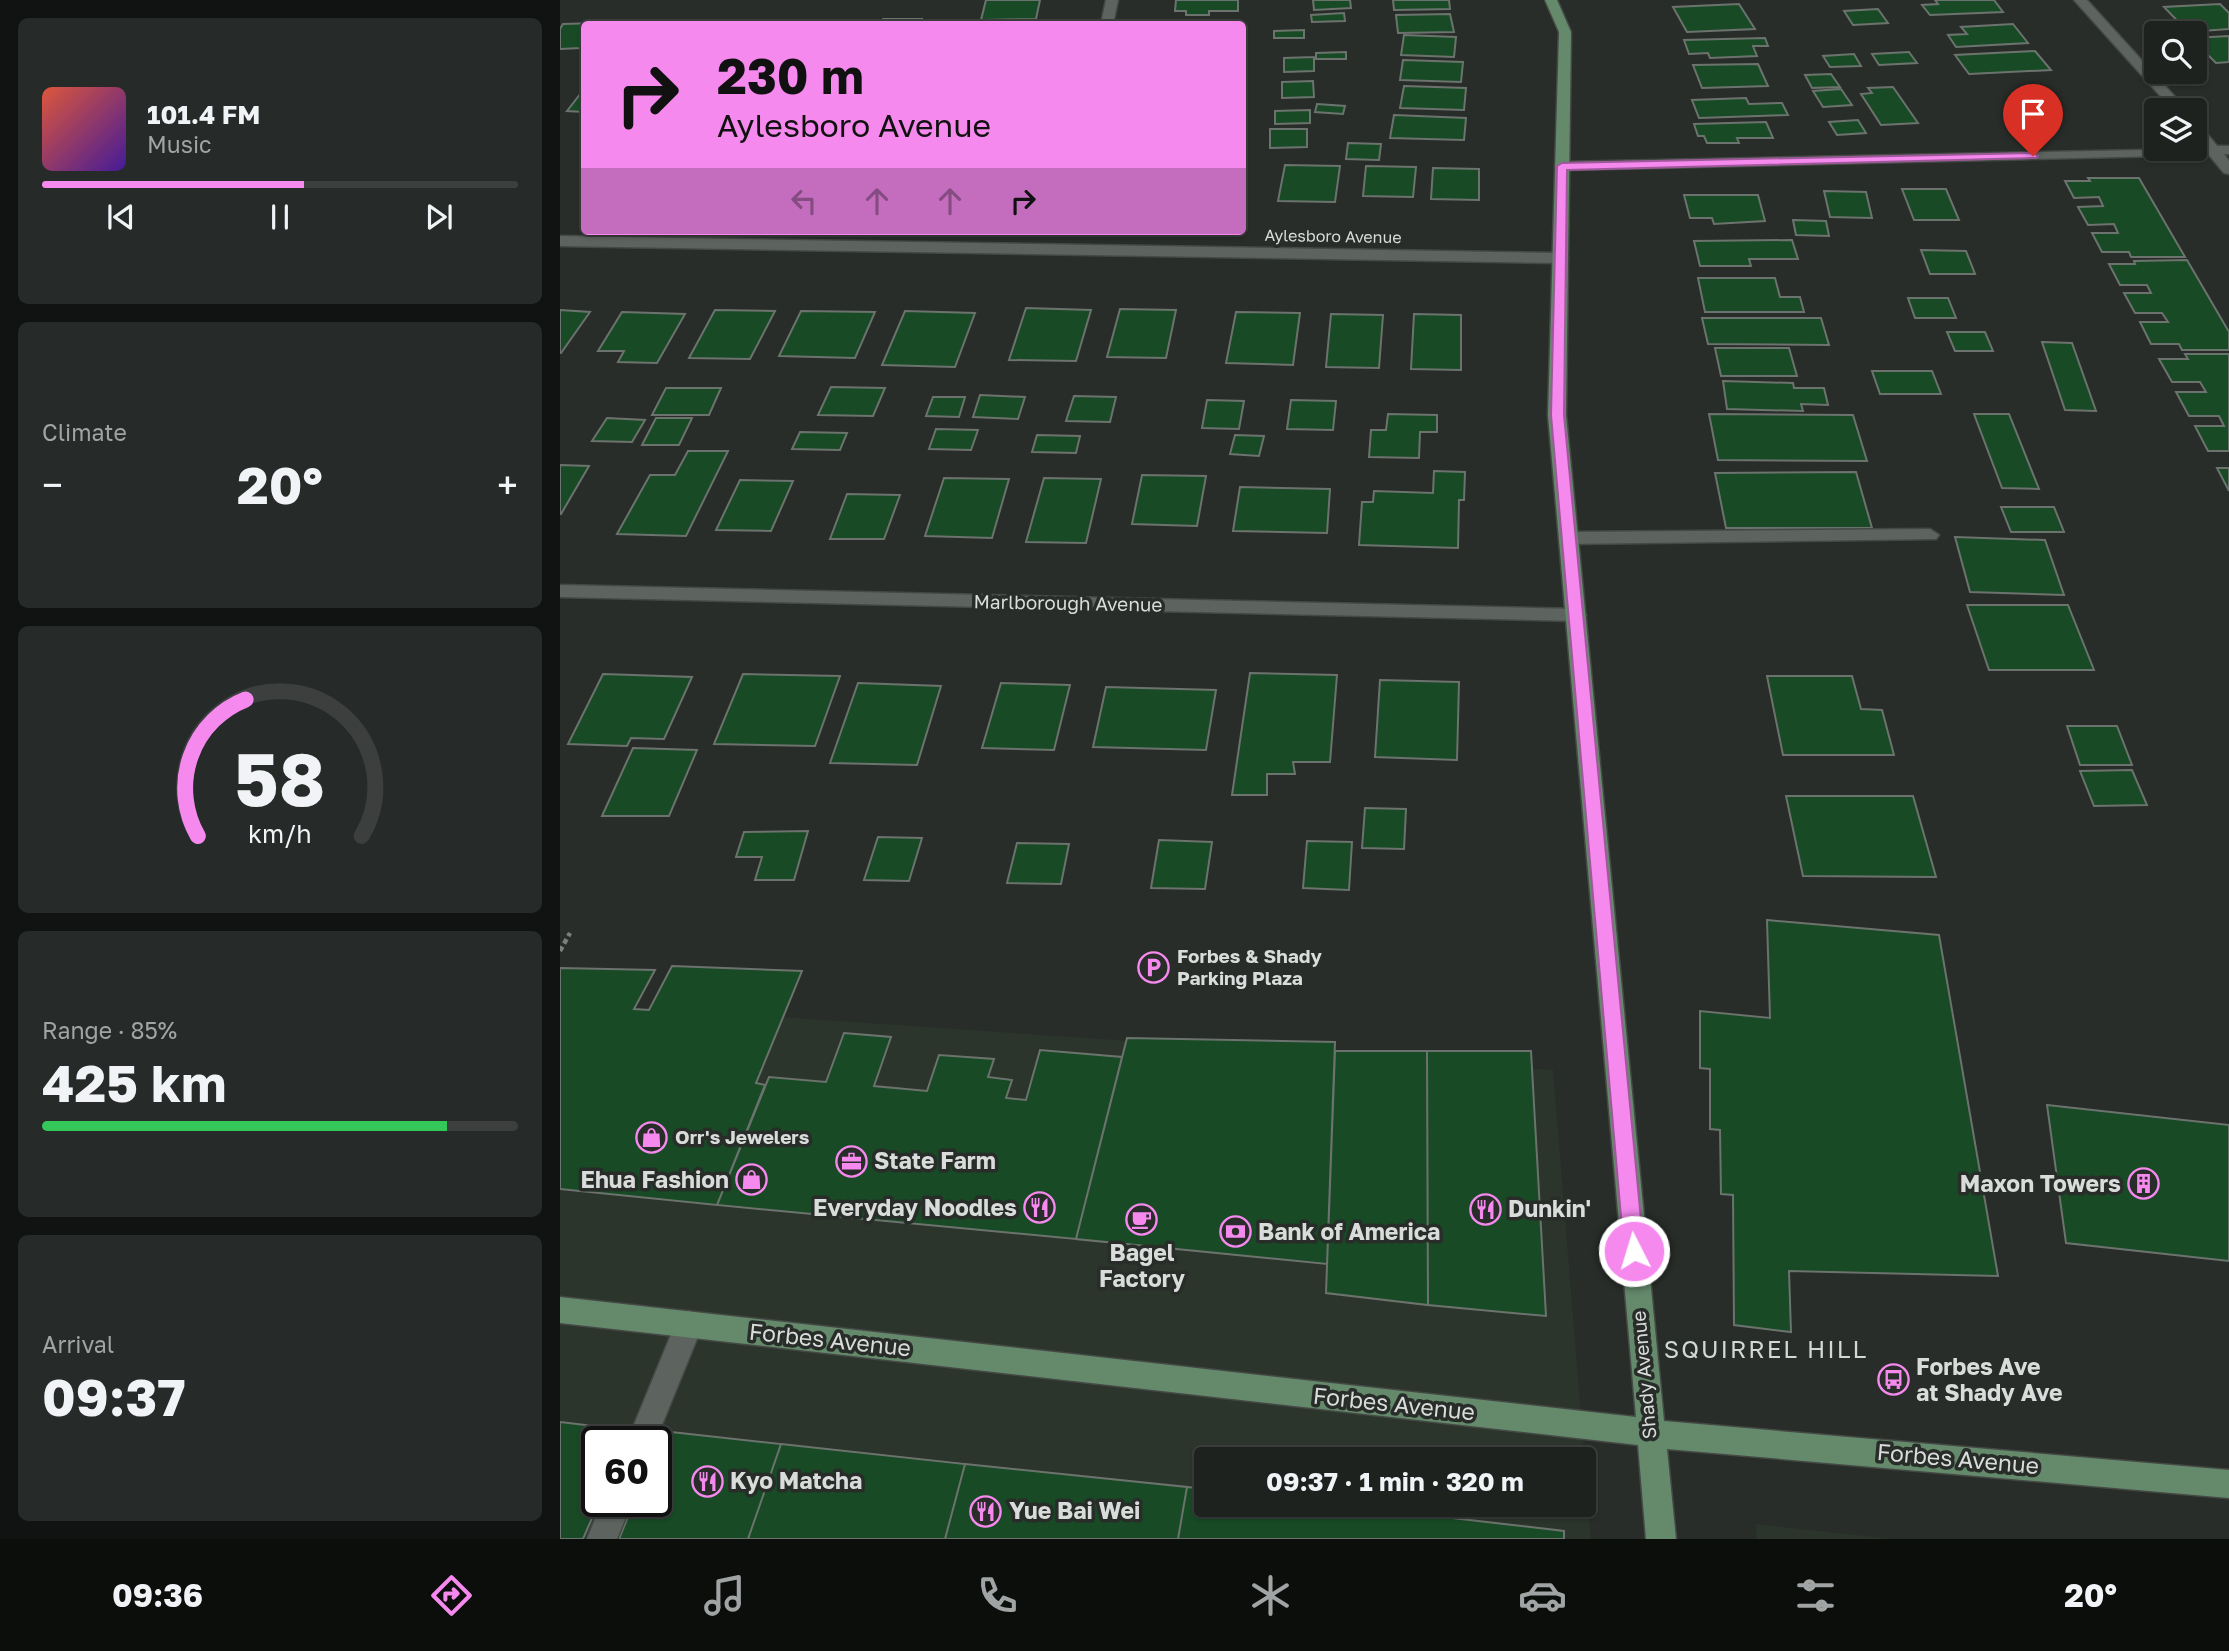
<!DOCTYPE html>
<meta charset="utf-8">
<style>
:root{--surface:#1e221f;--page:#262a28;--text:#f1f3f6;--muted:#a1a4a4;--line:#3c3f3d;--accent:#f589ee}
body{margin:0;font-family:"Golos Text",sans-serif;background:var(--page);color:var(--text);height:100vh;display:flex;flex-direction:column;font-size:26px;white-space:nowrap}
*{box-sizing:border-box;margin:0}
p{font-size:23px;color:var(--muted)}
.icon{flex:none;width:38px;height:38px;fill:none;stroke:currentColor;stroke-width:2;stroke-linecap:round;stroke-linejoin:round}
.map{position:relative;flex:1;overflow:hidden}
.panel{display:flex;flex-direction:column;gap:18px;padding:18px;background:#101311;width:560px}
.panel>*{flex:none}
.banner{position:absolute;left:21px;top:21px;width:665px;height:214px;border-radius:7px;box-shadow:0 2px 5px #0004,0 0 0 2px var(--line);background:#f589ee;color:#111;overflow:hidden}
.fabs{position:absolute;left:1584px;top:21px;display:grid;gap:14px}
.fabs a{display:grid;place-items:center;width:63px;height:63px;border-radius:7px;background:var(--surface);box-shadow:0 2px 5px #0004,0 0 0 2px var(--line);font-size:35px}
.speed{position:absolute;left:21px;top:1426px;display:flex;gap:14px;font-size:35px;font-weight:700;text-align:center}
.speed>*{display:grid;place-content:center;width:91px;height:91px;border-radius:50%;background:var(--surface);box-shadow:0 2px 5px #0004,0 0 0 2px var(--line);line-height:1}
.speed .limit{border:4px solid #111;border-radius:10px;background:#fff;color:#111}
.pin{position:absolute;display:grid;place-items:center;width:60px;height:60px;color:#fff;margin:-72px -30px;border-radius:50% 50% 50% 0;rotate:-45deg;box-shadow:0 0 7px #0007}
.pin .icon{rotate:45deg}
.me{position:absolute;width:77px;margin:-38px;rotate:355deg;stroke-linejoin:round;filter:drop-shadow(0 0 5px #0008)}
.turn{display:flex;align-items:center;gap:24px;height:147px;padding:0 21px;font-size:32px}
.turn .icon{width:91px;height:91px;stroke-width:2.5}
.turn b{display:block;font-size:49px;line-height:60px}
.lanes{display:flex;align-items:center;height:66px;padding:0 21px;background:#0003;justify-content:center;gap:35px;direction:ltr}
.lanes .off{opacity:.35}
.big{font-size:52px;font-weight:700;line-height:1.1}
.panel .widget{flex:1;display:flex;flex-direction:column;justify-content:center;gap:10px;min-width:0;padding:0 24px;border-radius:10px;background:var(--page)}
.panel .dial{align-items:center;gap:0}
.dial svg{height:182px;overflow:visible;fill:none;stroke:var(--line);stroke-width:7;stroke-linecap:round;text-anchor:middle}
.dial text{fill:var(--text);stroke:none}
.song{display:flex;align-items:center;gap:21px}
.cover{width:84px;height:84px;border-radius:10px;background:linear-gradient(135deg,hsl(10 70% 55%),hsl(260 70% 35%))}
.played{height:7px;border-radius:4px;background:linear-gradient(90deg,var(--accent) 55%,var(--line) 55%)}
.keys{display:flex;justify-content:space-around;direction:ltr}
.heat{display:flex;justify-content:space-between;align-items:center;font-size:38px;direction:ltr}
.charge{height:10px;border-radius:5px;background:linear-gradient(90deg,#34c759 85%,var(--line) 0)}
.trip{position:absolute;left:634px;top:1447px;width:402px;height:70px;border-radius:7px;background:var(--surface);box-shadow:0 2px 5px #0004,0 0 0 2px var(--line);font-weight:700;line-height:70px;text-align:center}
.tabs{display:flex;height:112px;justify-content:space-around;align-items:center;background:#0c0e0c;color:var(--muted)}
.tabs .icon{width:49px;height:49px}
.tabs .active{color:var(--accent)}
.tabs b{font-size:32px;color:var(--text)}
main{display:flex;flex:1;min-height:0}
.map>svg:first-child{display:block}
</style>
<main>
<section class="panel">
<div class="widget">
<div class="song"><i class="cover"></i><div><b>101.4 FM</b><p>Music</p></div></div>
<div class="played"></div>
<div class="keys"><svg class="icon" aria-label="previous" viewBox="0 0 24 24"><path d="M18 5L8 12l10 7zM5 5v14"/></svg><svg class="icon" aria-label="pause" viewBox="0 0 24 24"><path d="M8 5v14M16 5v14"/></svg><svg class="icon" aria-label="next" viewBox="0 0 24 24"><path d="M6 5l10 7-10 7zM19 5v14"/></svg></div>
</div>
<div class="widget"><p>Climate</p>
<div class="heat"><a>−</a><b class="big">20°</b><a>+</a></div>
</div>
<div class="widget dial"><svg viewBox="0 0 100 80">
<path d="M14 69A42 42 0 1 1 86 69"/>
<path d="M14 69A42 42 0 0 1 35 9" stroke="#f589ee"/>
<text x="50" y="56" font-size="32" font-weight="700">58</text>
<text x="50" y="72" font-size="11">km/h</text>
</svg></div>
<div class="widget"><p>Range · 85%</p><b class="big">425 km</b><div class="charge"></div></div>
<div class="widget"><p>Arrival</p><b class="big">09:37</b></div>
</section>
<div class="map">
<svg width="1669" height="1539" viewBox="0 0 1669 1539">
<rect width="100%" height="100%" fill="#282d29"/>
<!-- built -->
<path fill="#2b352c" fill-rule="evenodd" d="M0,1002L993,1070L1031,1539H0ZM37,1442H96V1502H37ZM646,1460H1024V1505H646Z
M1196,1524L1332,1539H1197Z"/>
<!-- building -->
<path fill="#174a25" stroke="#6c726d" stroke-width="2" d="M426,0H480L476,19L421,20Z
M616,0H678V11H649V15H626V11H615Z
M753,0H790L791,8L754,10Z
M833,0H889L890,9L834,10Z
M1375,0H1434L1443,12L1370,15L1362,5L1378,4Z
M1179,4L1195,29L1127,32L1113,7Z
M1660,4L1669,13V29L1628,32L1604,7Z
M1318,9L1328,23L1293,25L1284,11Z
M784,13L785,21L752,22L751,15Z
M890,14L894,32L838,33L836,15Z
M323,19H362L361,24H321Z
M662,20V24H617V21Z
M167,21L165,24H115L116,22Z
M469,21V24H416V23Z
M37,23L24,24V43L21,48L0,49V29L3,24Z
M1453,24L1468,43L1396,47L1388,35L1407,34L1401,27Z
M744,30V38H714V31Z
M844,35L896,37L894,57L841,55Z
M1669,36V62L1656,63L1634,41V38Z
M1205,38L1208,46H1193L1197,56L1150,58L1148,53L1129,54L1124,40Z
M1475,51L1491,70L1409,74L1395,55Z
M786,52V59H756V53Z
M1349,52L1357,63L1319,65L1312,54Z
M1294,54L1301,66L1270,67L1263,56Z
M754,57V71L724,72V58Z
M843,60L903,62L901,82L840,80Z
M1198,64L1208,86L1142,88L1133,65Z
M1271,74L1280,87L1252,88L1245,75Z
M753,81L754,97L722,98V82Z
M844,86L906,88L904,110L840,108Z
M1333,87L1358,123L1321,125L1301,94L1312,93L1308,88Z
M1281,89L1292,105L1263,107L1253,91Z
M21,93H24V112L7,111Z
M1186,98L1189,104L1222,103L1228,115L1139,118L1132,100Z
M757,104L785,106L783,114L755,112Z
M750,110V123L715,124V111Z
M834,115L906,118L904,140L830,138Z
M1298,120L1306,133L1277,135L1269,122Z
M1206,122L1213,138H1177L1179,143H1147L1144,136H1138L1134,124Z
M710,129H747V147L710,148Z
M788,143L821,144L819,160L786,159Z
M725,165L780,166L775,202L718,201Z
M806,166L856,167L853,197L803,196Z
M873,168L919,169V200L871,199Z
M1528,178H1579L1625,257H1571L1569,252H1542L1532,233H1558L1554,224L1528,225L1518,207L1543,206L1539,197L1514,198L1505,181H1530Z
M1342,189H1386L1399,220H1354Z
M1264,191L1306,192L1312,218L1270,217Z
M1124,195H1198L1205,221L1154,224L1152,218H1130Z
M1233,220L1266,221L1269,236L1236,235Z
M1232,240L1238,259H1189L1191,266H1140L1134,241Z
M1361,250L1406,251L1415,274H1370Z
M1627,260L1669,332V350H1622L1619,344H1591L1580,322H1608L1602,313H1575L1564,293H1591L1587,285H1560L1549,264H1575L1574,261Z
M1138,278H1215L1220,297H1240L1244,312H1145Z
M1348,298H1388L1396,318H1355Z
M466,308L531,310L516,361L449,360Z
M560,309L616,310L606,358L547,357Z
M0,310L30,312L1,353H0Z
M155,310L215,311L190,359L129,358Z
M241,311L315,312L295,358L219,356Z
M345,311L415,313L395,367L322,365Z
M62,312L125,314L97,363L58,362L64,351H38Z
M676,312L740,313L733,365L666,363Z
M771,314L823,315L819,368L766,367Z
M854,314L901,315V370L851,369Z
M1142,318H1261L1269,345L1148,344Z
M1387,332H1425L1433,351H1395Z
M1482,342L1512,343L1536,411L1505,410Z
M1155,348H1229L1237,376H1161Z
M1625,354H1669V451H1648L1635,426H1664L1659,416H1629L1616,392H1646L1640,382H1612L1599,359H1628Z
M1312,371H1372L1381,394H1320Z
M1163,381L1233,383L1234,388H1264L1268,405L1241,404L1243,411L1167,409Z
M271,387L325,388L313,416L258,415Z
M106,388H161L149,415H92Z
M420,395L465,397L458,419L413,417Z
M514,396L556,397L550,422L506,421Z
M373,397H405L399,417L366,416Z
M647,400L684,401L679,429L642,428Z
M731,400L776,401L773,430L727,429Z
M828,414L877,415V432H860L859,458L809,457L811,430H826Z
M1149,414L1293,415L1307,461L1158,460Z
M1414,414H1449L1479,489L1442,488Z
M47,418L85,420L72,442L32,441Z
M96,418H132L119,445H82Z
M376,429L418,430L411,450L369,449Z
M240,432L287,433L280,450L232,449Z
M477,435L520,436L516,453L472,452Z
M675,435L704,436L699,456L670,454Z
M128,451H168L126,536L57,534L90,475H115Z
M0,465L29,466L1,514H0Z
M1657,468H1669V491Z
M874,471L905,472L904,500H899L898,548L799,545L802,502H813L814,491L873,493Z
M1296,472L1312,528H1166L1155,473Z
M582,475L646,476L637,526L572,524Z
M384,478L449,479L432,538L365,536Z
M484,478L541,479L526,543L466,542Z
M180,480L233,481L211,531L156,530Z
M680,487L770,489L767,533L673,531Z
M287,494L340,495L324,539H270Z
M1441,507H1494L1504,532H1451Z
M1395,537L1485,540L1504,595L1410,592Z
M1407,605H1508L1534,670H1429Z
M690,673L777,675L770,762H733L735,774H707V795H672Z
M43,674L132,677L104,739L71,738L67,746L8,744Z
M183,674L280,676L255,746L154,744Z
M1207,676H1292L1301,709L1322,710L1334,755H1223Z
M820,680L899,682L897,760L815,757Z
M298,683L381,686L357,765L270,763Z
M441,683L510,685L494,750L422,748Z
M546,687L656,690L646,750L533,747Z
M1507,726H1557L1572,765H1520Z
M73,748L137,750L109,816H42Z
M1572,770L1587,805L1534,806L1520,771Z
M1226,796H1353L1376,877L1243,876Z
M805,808L846,809L844,849L802,848Z
M248,831L234,880H195L202,857H176L184,832Z
M318,837L362,838L349,881L304,880Z
M599,840L652,842L645,889L591,888Z
M747,841L792,842L789,890L743,888Z
M457,843L509,844L501,884L447,883Z
M1207,920L1379,935L1438,1276L1229,1271L1231,1332L1174,1325L1173,1195L1161,1194L1160,1130L1150,1129V1069L1140,1068V1011L1210,1018Z
M112,966L242,971L196,1083L205,1085L157,1205L0,1189V968L95,970L74,1009L89,1010Z
M284,1033L331,1037L314,1086L367,1091L379,1055L434,1059L428,1077L452,1080L446,1098L466,1100L480,1050L562,1057L516,1239L157,1205L209,1077L266,1082Z
M567,1038L775,1042L767,1264L516,1239Z
M775,1051H867L868,1305L766,1293Z
M867,1051H971L986,1316L868,1305Z
M1487,1105L1669,1125V1261L1506,1243Z
M0,1422L68,1430L63,1442H37L39,1502L23,1539H0Z
M102,1431L221,1444L188,1539H59L74,1502H96V1446Z
M221,1444L405,1464L385,1539H188Z
M405,1464L627,1487L618,1539H385Z
M627,1487L646,1489V1505H780L1004,1531V1539H618Z"/>
<g fill="none" stroke-linecap="round" stroke-linejoin="round">
<defs>
<path id="minor" d="M546,0H558L553,24H541Z
M1514,0H1527L1627,110H1613Z
M1634,123L1639,124L1657,146H1669V154H1664L1669,161V174L1664,173L1649,155L1002,170L995,166L1002,162L1634,149L1642,146L1634,137Z
M0,236L1000,253L1008,258L1000,263L0,246Z
M1370,529L1379,535L1376,539L1009,544L1000,538L1009,532Z
M0,585L1016,609L1023,611L1026,615L1023,619L1016,621L0,597Z
M129,1311L139,1315L143,1324L95,1442H67L119,1315Z
M42,1502H72L57,1539H27Z"/>
<path id="major" d="M985,0H997L1011,32L1006,415L1104,1421L1669,1470V1498L1107,1449L1116,1539H1086L1078,1445L0,1323V1297L1076,1417L988,415L999,32Z"/>
</defs>
<!-- minor casing -->
<use href="#minor" stroke="#454946" stroke-width="3"/>
<!-- major casing -->
<use href="#major" stroke="#454946" stroke-width="3"/>
<!-- path -->
<path stroke="#7c807d" stroke-width="4.5" stroke-dasharray="5 3.5" stroke-linecap="butt" d="M0,951L10,933"/>
<!-- minor -->
<use href="#minor" fill="#5d635e" fill-rule="evenodd"/>
<!-- major -->
<use href="#major" fill="#64896b" fill-rule="evenodd"/>
</g>
<!-- route -->
<path fill="#f589ee" stroke="#9f599b" stroke-width="2" d="M1473,153L1478,156L1476,158L1007,170L1004,415L1084,1251L1081,1258L1074,1260L1067,1258L1064,1251L991,415L997,166L1002,163Z"/>
<!-- icons -->
<defs>
<symbol id="parking-ring" viewBox="-11 -11 22 22"><circle r="9.5" fill="#282d29" stroke="#f589ee" stroke-width="1.5"/><path d="M-3.5-5.5H1a3.5 3.5 0 0 1 0 7H-1V5.5H-3.5ZM-1-3.4V-.6H.8a1.4 1.4 0 0 0 0-2.8Z" fill="#f589ee"/></symbol>
<symbol id="shop-ring" viewBox="-11 -11 22 22"><circle r="9.5" fill="#282d29" stroke="#f589ee" stroke-width="1.5"/><path d="M-5-2.5h2.3a2.7 3.5 0 0 1 5.4 0H5L5.5 6h-11ZM-1.5-2.5h3a1.5 2.3 0 0 0-3 0Z" fill="#f589ee"/></symbol>
<symbol id="office-ring" viewBox="-11 -11 22 22"><circle r="9.5" fill="#282d29" stroke="#f589ee" stroke-width="1.5"/><path d="M-6-3h4V-5.5h4V-3h4V5H-6ZM-1-4.5V-3h2v-1.5ZM-6 0V1H6V0Z" fill="#f589ee"/></symbol>
<symbol id="building-ring" viewBox="-11 -11 22 22"><circle r="9.5" fill="#282d29" stroke="#f589ee" stroke-width="1.5"/><path d="M-4-6H4V6H1V3H-1V6H-4ZM-2.5-4.3h1.7v1.8h-1.7ZM.8-4.3h1.7v1.8H.8ZM-2.5-1h1.7V.8h-1.7ZM.8-1h1.7V.8H.8Z" fill="#f589ee"/></symbol>
<symbol id="restaurant-ring" viewBox="-11 -11 22 22"><circle r="9.5" fill="#282d29" stroke="#f589ee" stroke-width="1.5"/><path d="M-5-6h1v4h1v-4h1v4h1v-4h1v5L-1.5 .5V6h-2V.5L-5-1ZM5-6V6H3V1.5H1.5Q1.5-4 5-6Z" fill="#f589ee"/></symbol>
<symbol id="cafe-ring" viewBox="-11 -11 22 22"><circle r="9.5" fill="#282d29" stroke="#f589ee" stroke-width="1.5"/><path d="M-5.5-4.5H6V0H3Q3 3.5 0 3.5H-2.5Q-5.5 3.5-5.5 0ZM3-3.2v2h1.7v-2ZM-6 4.5H4V6H-6Z" fill="#f589ee"/></symbol>
<symbol id="bank-ring" viewBox="-11 -11 22 22"><circle r="9.5" fill="#282d29" stroke="#f589ee" stroke-width="1.5"/><path d="M-6-4H6V4H-6ZM0-2.3a2.3 2.3 0 1 0 0 4.6a2.3 2.3 0 1 0 0-4.6Z" fill="#f589ee"/></symbol>
<symbol id="bus-ring" viewBox="-11 -11 22 22"><circle r="9.5" fill="#282d29" stroke="#f589ee" stroke-width="1.5"/><path d="M-5-6H5V4H4V6H2V4H-2V6H-4V4H-5ZM-3.5-4V0h7V-4ZM-3.5 1.2v1.5H-2V1.2ZM2 1.2v1.5H3.5V1.2Z" fill="#f589ee"/></symbol>
</defs>
<g fill-rule="evenodd">
<use href="#parking-ring" x="576" y="950" width="35" height="35"/>
<use href="#shop-ring" x="74" y="1120" width="35" height="35"/>
<use href="#office-ring" x="274" y="1144" width="35" height="35"/>
<use href="#shop-ring" x="174" y="1162" width="35" height="35"/>
<use href="#building-ring" x="1566" y="1166" width="35" height="35"/>
<use href="#restaurant-ring" x="462" y="1190" width="35" height="35"/>
<use href="#restaurant-ring" x="908" y="1192" width="35" height="35"/>
<use href="#cafe-ring" x="564" y="1202" width="35" height="35"/>
<use href="#bank-ring" x="658" y="1214" width="35" height="35"/>
<use href="#bus-ring" x="1316" y="1362" width="35" height="35"/>
<use href="#restaurant-ring" x="130" y="1464" width="35" height="35"/>
<use href="#restaurant-ring" x="408" y="1494" width="35" height="35"/>
</g>
<g text-anchor="middle" stroke-width="7" stroke-linejoin="round" paint-order="stroke">
<!-- far-street labels -->
<g font-size="16" fill="#d9dcda" stroke="#282d29">
<text transform="translate(773 236) rotate(1)" y="6">Aylesboro Avenue</text>
</g>
<!-- street labels -->
<g font-size="19" fill="#d9dcda" stroke="#282d29">
<text transform="translate(508 603) rotate(1)" y="7">Marlborough Avenue</text>
<text transform="translate(1084 1375) rotate(-95)" y="7">Shady Avenue</text>
</g>
<!-- poi labels -->
<g font-size="19" font-weight="bold" fill="#d9dcda" stroke="#282d29" text-anchor="start">
<text x="617" y="963">Forbes &amp; Shady<tspan x="617" dy="22">Parking Plaza</tspan></text>
<text x="115" y="1144">Orr's Jewelers</text>
</g>
<!-- near-poi labels -->
<g font-size="23" font-weight="bold" fill="#d9dcda" stroke="#282d29" text-anchor="start">
<text x="314" y="1169">State Farm</text>
<text x="169" y="1188" text-anchor="end">Ehua Fashion</text>
<text x="1561" y="1192" text-anchor="end">Maxon Towers</text>
<text x="457" y="1216" text-anchor="end">Everyday Noodles</text>
<text x="948" y="1217">Dunkin'</text>
<text x="698" y="1240">Bank of America</text>
<text x="582" y="1261" text-anchor="middle">Bagel<tspan x="582" dy="26">Factory</tspan></text>
<text x="1356" y="1375">Forbes Ave<tspan x="1356" dy="26">at Shady Ave</tspan></text>
<text x="170" y="1489">Kyo Matcha</text>
<text x="449" y="1519">Yue Bai Wei</text>
</g>
<!-- near-street labels -->
<g font-size="23" fill="#d9dcda" stroke="#282d29">
<text transform="translate(270 1340) rotate(6)" y="8">Forbes Avenue</text>
<text transform="translate(834 1404) rotate(6)" y="8">Forbes Avenue</text>
<text transform="translate(1398 1459) rotate(5)" y="8">Forbes Avenue</text>
</g>
<!-- near-neighbourhood labels -->
<g font-size="24" letter-spacing="2" fill="#d2d8d3" stroke="#282d29">
<text x="1206" y="1358">SQUIRREL HILL</text>
</g>
</g>
</svg>
<div class="fabs">
<a><svg class="icon" aria-label="search" viewBox="0 0 24 24"><circle cx="10" cy="10" r="6"/><path d="M15 15l6 6"/></svg></a>
<a><svg class="icon" aria-label="layers" viewBox="0 0 24 24"><path d="M12 4l9 5-9 5-9-5zM3 14l9 5 9-5"/></svg></a>
</div>
<div class="speed"><div class="limit">60</div></div>
<div class="pin" style="left:1473px;top:156px;background:#d93025"><svg class="icon" aria-label="arrive" viewBox="0 0 24 24"><path d="M6 21V4h12l-3 4 3 4H6"/></svg></div>
<svg class="me" style="left:1074px;top:1251px" viewBox="-20 -20 40 40"><circle r="17" fill="#f589ee" stroke="#fff" stroke-width="3"/><path d="M0-11L8 9 0 5-8 9z" fill="#fff"/></svg>
<div class="trip">09:37 · 1 min · 320 m</div>
<div class="banner">
<div class="turn"><svg class="icon" aria-label="right" viewBox="0 0 24 24"><path d="M7 20v-9h11M14 6l5 5-5 5"/></svg><div><b>230 m</b>Aylesboro Avenue</div></div>
<div class="lanes"><svg class="icon off" aria-label="left" viewBox="0 0 24 24"><path d="M17 20v-9H6M10 6l-5 5 5 5"/></svg><svg class="icon off" aria-label="ahead" viewBox="0 0 24 24"><path d="M12 20V5M6 11l6-6 6 6"/></svg><svg class="icon off" aria-label="ahead" viewBox="0 0 24 24"><path d="M12 20V5M6 11l6-6 6 6"/></svg><svg class="icon" aria-label="right" viewBox="0 0 24 24"><path d="M7 20v-9h11M14 6l5 5-5 5"/></svg></div>
</div>
</div>
</main>
<nav class="tabs">
<b>09:36</b>
<svg class="icon active" aria-label="directions" viewBox="0 0 24 24"><path d="M12 3l9 9-9 9-9-9zM9 14v-3h6M13 9l2 2-2 2"/></svg>
<svg class="icon" aria-label="music" viewBox="0 0 24 24"><path d="M9 18V5l10-2v13"/><circle cx="6" cy="18" r="3"/><circle cx="16" cy="16" r="3"/></svg>
<svg class="icon" aria-label="phone" viewBox="0 0 24 24"><path d="M5 4h4l2 5-3 2q2 4 5 5l2-3 5 2v4C11 20 4 13 5 4z"/></svg>
<svg class="icon" aria-label="climate" viewBox="0 0 24 24"><path d="M12 3v18M4 7l16 10M4 17L20 7"/></svg>
<svg class="icon" aria-label="car" viewBox="0 0 24 24"><path d="M5 17H2v-5l4-1 3-4h7l3 4 3 1v5h-3M9 17h6M6 11h13"/><circle cx="7" cy="17" r="2"/><circle cx="17" cy="17" r="2"/></svg>
<svg class="icon" aria-label="filters" viewBox="0 0 24 24"><path d="M4 7h16M4 17h16"/><circle cx="9" cy="7" r="2"/><circle cx="15" cy="17" r="2"/></svg>
<b>20°</b>
</nav>
